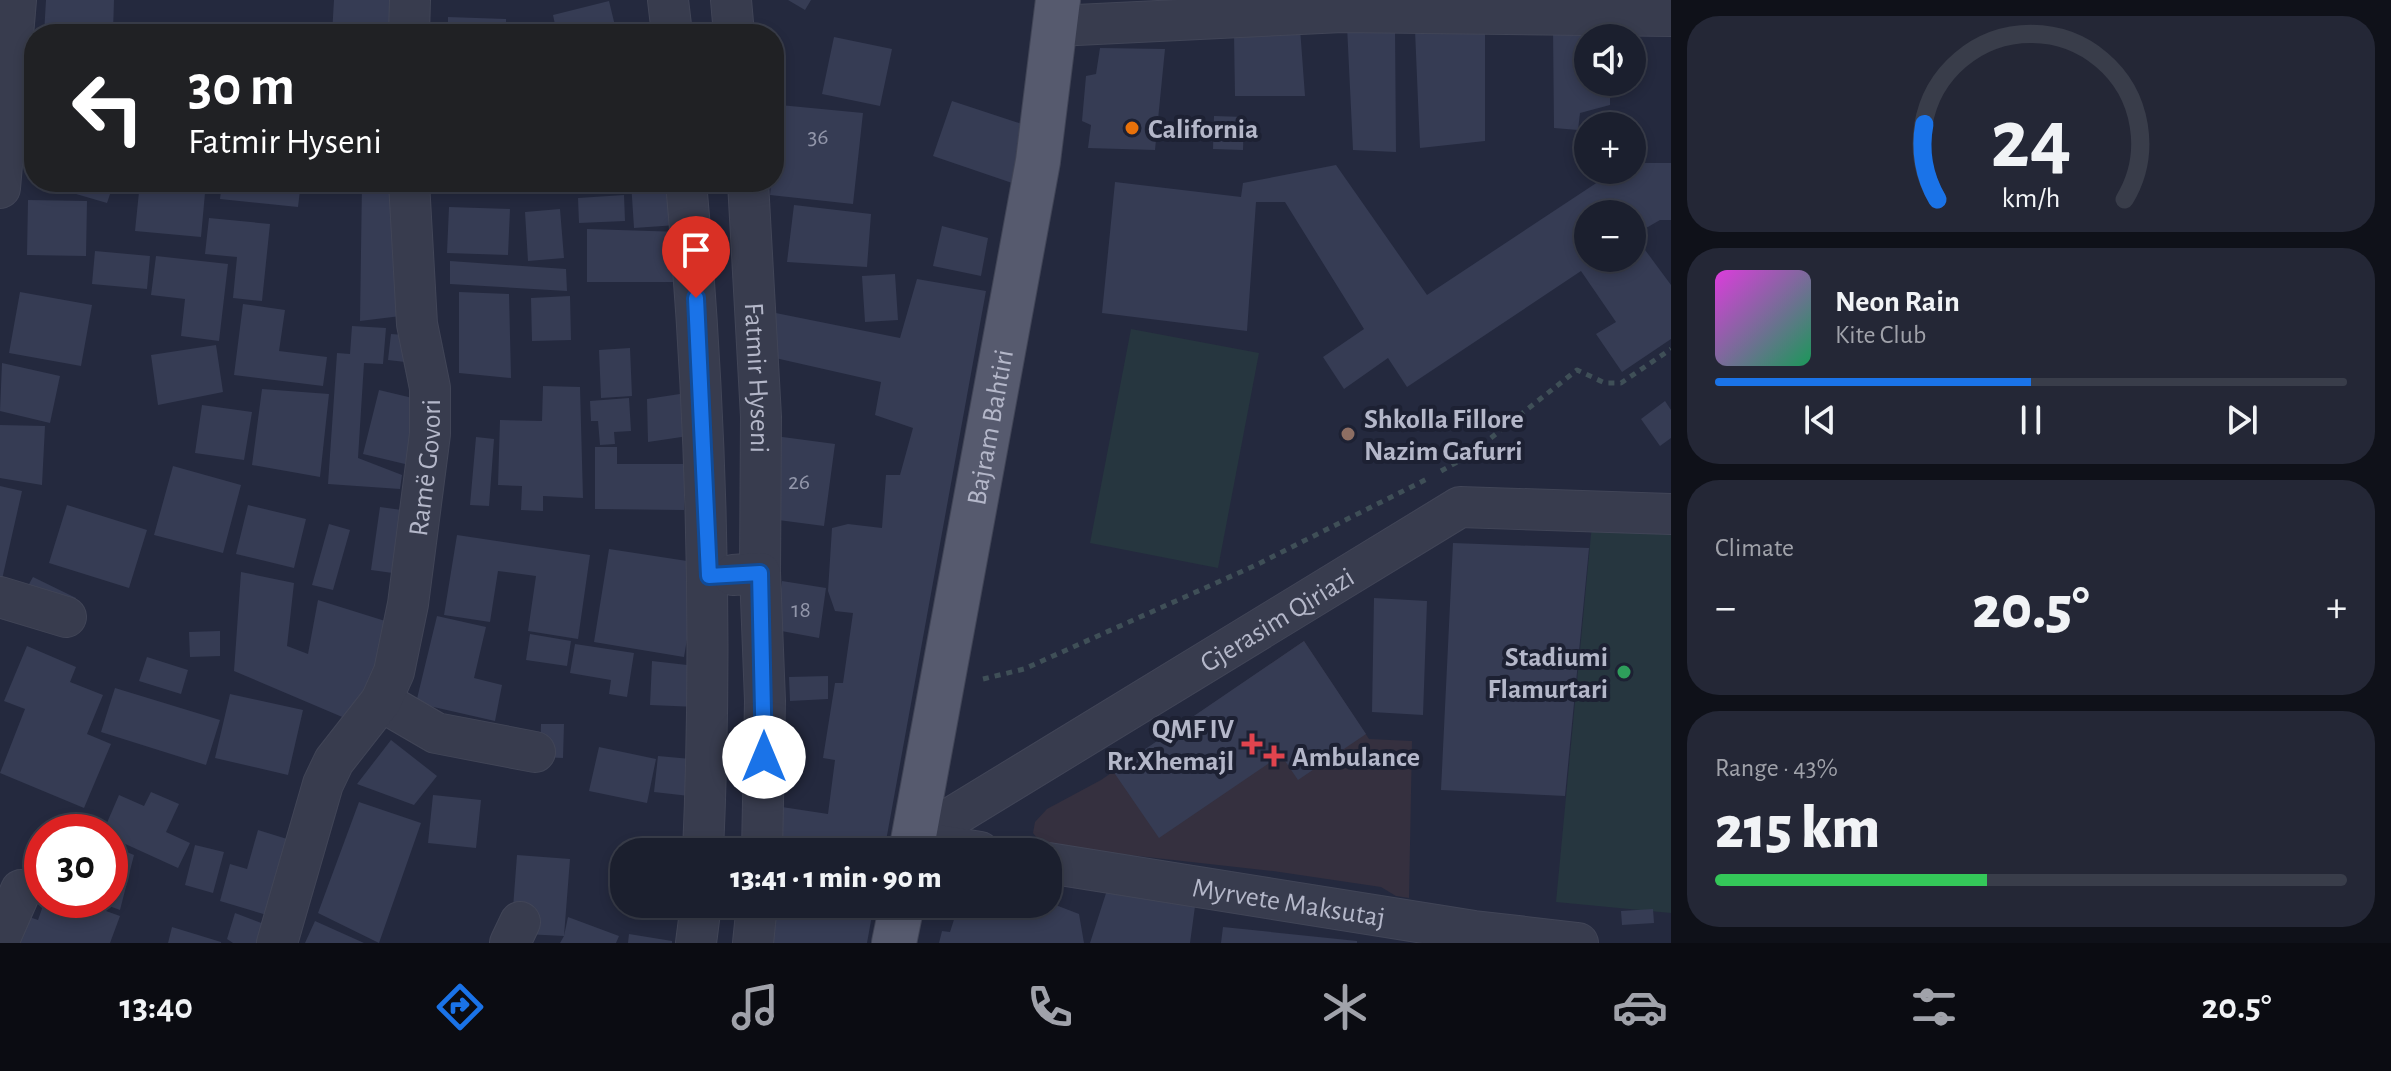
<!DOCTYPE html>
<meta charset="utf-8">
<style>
:root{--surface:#1b1f2e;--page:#242736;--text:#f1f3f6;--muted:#a0a2aa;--line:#393d4a;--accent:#1a73e8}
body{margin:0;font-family:"Alegreya Sans",sans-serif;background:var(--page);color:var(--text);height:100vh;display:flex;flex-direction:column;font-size:30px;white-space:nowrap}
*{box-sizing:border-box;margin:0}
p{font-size:26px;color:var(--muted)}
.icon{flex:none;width:44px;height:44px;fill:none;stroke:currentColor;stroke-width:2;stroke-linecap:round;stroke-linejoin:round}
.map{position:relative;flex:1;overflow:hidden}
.details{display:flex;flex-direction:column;gap:16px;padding:16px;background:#0f1119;width:720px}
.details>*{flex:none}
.banner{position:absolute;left:24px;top:24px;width:760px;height:168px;border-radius:32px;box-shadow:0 4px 12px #0003,0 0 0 2px var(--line);background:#202124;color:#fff;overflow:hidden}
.controls{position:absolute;left:1574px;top:24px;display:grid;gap:16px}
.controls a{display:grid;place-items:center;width:72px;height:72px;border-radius:50%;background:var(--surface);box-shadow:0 4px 12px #0003,0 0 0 2px var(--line);font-size:40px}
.speed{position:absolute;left:24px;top:814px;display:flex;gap:16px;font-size:40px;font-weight:700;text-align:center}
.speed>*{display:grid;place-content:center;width:104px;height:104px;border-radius:50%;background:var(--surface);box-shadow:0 4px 12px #0003,0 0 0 2px var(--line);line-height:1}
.speed .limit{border:12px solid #d22;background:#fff;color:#111}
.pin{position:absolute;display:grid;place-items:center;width:68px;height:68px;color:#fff;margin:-82px -34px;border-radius:50% 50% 50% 0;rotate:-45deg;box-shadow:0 0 8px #0007}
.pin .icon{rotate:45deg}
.me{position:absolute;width:88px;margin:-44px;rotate:0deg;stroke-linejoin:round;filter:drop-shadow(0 0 6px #0008)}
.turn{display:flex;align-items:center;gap:28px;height:168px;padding:0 32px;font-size:36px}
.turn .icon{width:104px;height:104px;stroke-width:2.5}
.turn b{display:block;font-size:56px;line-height:68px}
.big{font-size:60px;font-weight:800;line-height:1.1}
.details .tile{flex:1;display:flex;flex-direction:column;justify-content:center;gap:12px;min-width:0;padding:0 28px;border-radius:32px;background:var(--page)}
.details .dial{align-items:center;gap:0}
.dial svg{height:208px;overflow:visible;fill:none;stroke:var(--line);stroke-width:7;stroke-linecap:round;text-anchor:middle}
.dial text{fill:var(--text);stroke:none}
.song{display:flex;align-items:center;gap:24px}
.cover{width:96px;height:96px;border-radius:12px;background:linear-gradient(135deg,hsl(300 70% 55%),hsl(150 70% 35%))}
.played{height:8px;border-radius:4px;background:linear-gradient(90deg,var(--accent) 50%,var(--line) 50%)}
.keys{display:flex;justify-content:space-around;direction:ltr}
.heat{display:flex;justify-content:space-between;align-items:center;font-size:44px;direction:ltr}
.charge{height:12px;border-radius:6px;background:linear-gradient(90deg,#34c759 43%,var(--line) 0)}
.trip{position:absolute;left:610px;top:838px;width:452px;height:80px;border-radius:32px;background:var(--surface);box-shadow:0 4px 12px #0003,0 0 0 2px var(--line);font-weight:800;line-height:80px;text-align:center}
.tab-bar{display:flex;height:128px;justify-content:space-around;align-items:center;background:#0b0c12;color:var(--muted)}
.tab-bar .icon{width:56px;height:56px}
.tab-bar .selected{color:var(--accent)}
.tab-bar b{font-size:36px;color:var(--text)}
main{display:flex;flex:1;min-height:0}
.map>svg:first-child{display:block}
</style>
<main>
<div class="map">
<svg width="1671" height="943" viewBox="0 0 1671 943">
<rect width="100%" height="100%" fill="#24293e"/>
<!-- medical -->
<path fill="#35303f" d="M1304,641L1369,739L1412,741L1409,898L1396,896L1381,887L1273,871L1066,848L1041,843L1033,833L1035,822L1047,809L1101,780Z"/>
<!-- green -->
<path fill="#26363f" d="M1131,329L1259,353L1218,568L1090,543Z
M1592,524L1671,531V913L1556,902Z"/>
<!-- building -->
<path fill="#363c54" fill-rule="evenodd" d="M46,0H114L113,32L44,34Z
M334,0H404L403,34H332Z
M788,0H811L805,10Z
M609,1L617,34H557L553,15Z
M448,17L506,19V34H448Z
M1347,26L1395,27L1396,152L1353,150Z
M1553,27L1610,28V38H1588V82H1610V105L1580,113L1578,130L1554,128Z
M1300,28L1305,96H1235L1234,33Z
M1485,28V141L1420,148L1415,30Z
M834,37L892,49L880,106L822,94Z
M1100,48L1165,49L1155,150L1088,148L1091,125L1082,121L1086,76L1096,74Z
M952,101L1037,129L1018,185L933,156Z
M780,105L863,113L853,204L770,195Z
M1214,116L1244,117L1243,150L1213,149Z
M1632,163H1671V220H1660L1634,235L1671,285V339L1622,372L1596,334L1616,322L1581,271L1407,387L1388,358L1344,389L1323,357L1364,329L1285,202H1256L1247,331L1102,313L1115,182L1241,197L1243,183L1336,165L1427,295L1616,170H1632ZM1588,214H1632V258H1588Z
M54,182H114L107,203L52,187Z
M140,182H206L201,237L135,231Z
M222,182H301L298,207L220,199Z
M362,182H404L409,315L360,321Z
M576,182H619V186L577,188Z
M631,182H675L677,225L634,228Z
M624,195L625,221L579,223L578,198Z
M28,200L87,201L86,256L27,255Z
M794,205L871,214L867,267L787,262Z
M449,207L510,209L508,255L447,253Z
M560,209L564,258L528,261L525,212Z
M209,218L270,224L262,301L233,298L237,257L205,254Z
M942,226L988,238L981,276L933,266Z
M587,229L682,232L685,282H587Z
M95,251L150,256L147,289L92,284Z
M156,256L228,264L219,341L181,336L185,299L151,295Z
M450,261L566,269L567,291L450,284Z
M895,274L898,320L865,322L862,276Z
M917,279L986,291L884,852H778L782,807L828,814L835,760L823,758L835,683H843L853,613L835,611L828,591L832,528L848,524L882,528L886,475H900L913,428L875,415L881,382L762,355L761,310L900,338Z
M20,292L92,305L81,366L9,353Z
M459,292L509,294L511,378L459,373Z
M570,296L571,340L532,341L531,298Z
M243,304L285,310L279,351L327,357L323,386L234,375Z
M352,326L386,328L383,364L364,363L358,458L402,475L400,489L328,484L337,353L350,354Z
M391,334L417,336L414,363L388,360Z
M216,345L223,392L158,405L151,355Z
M630,348L632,396L601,398L599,350Z
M2,363L60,376L50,423L0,411Z
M543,386L580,387L583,498L543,496V511L521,510L522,486L498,485L500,420L542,421Z
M262,389L329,394L320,477L252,465Z
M379,390L421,400L405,464L363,454Z
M693,392L695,435L648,442L647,399Z
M629,398L631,431L614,432L615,444L600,445L598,421H591L590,401Z
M1665,401L1671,410V438L1660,446L1641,419Z
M202,405L252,412L244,460L195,453Z
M0,425L45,426L42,485L0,478Z
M775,436L835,444L824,526L763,518Z
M476,437L494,439L489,506L470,505Z
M595,447H617V464H684V510L595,509Z
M173,466L241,485L223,553L154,535Z
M0,486L22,491L1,584H0Z
M67,505L147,530L129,588L49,563Z
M248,505L306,519L294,568L236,554Z
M380,507L409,511L400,574L371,570Z
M329,524L350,530L333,590L312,585Z
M457,535L590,555L578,639L528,631L536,576L498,571L490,622L444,615Z
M1453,543L1589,548L1565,796L1441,790Z
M609,549L700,563L684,657L594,642Z
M241,572L294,583L287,646L308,654L318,600L398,625L354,722L234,671Z
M33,577L76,598L67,615L24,593Z
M782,581L826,588L819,638L776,630Z
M1374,598L1427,601L1423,715L1372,712Z
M437,616L486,627L474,678L502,685L495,721L416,703Z
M220,631V656L190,657L189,632Z
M530,634L571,641L567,666L526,660Z
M1304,641L1366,734L1298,780L1281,755L1159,838L1113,771Z
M575,644L634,653L627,697L609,694L611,680L570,673Z
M27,646L76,667L70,682L103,695L87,734L111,744L84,808L0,773L25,709L4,701Z
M147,657L188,670L181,694L139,681Z
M652,661L696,666L697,707L650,705Z
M828,676V699L790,701L789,677Z
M115,688L220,720L206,765L101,732Z
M230,694L303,710L288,775L215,758Z
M541,724H564L563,758L540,757Z
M391,740L437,776L414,805L357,784Z
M599,747L656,759L647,803L589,791Z
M658,756L702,760L698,797L654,792Z
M151,792L179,804L166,832L190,843L178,868L110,837V832H103L119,795L144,806Z
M433,795L481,800L476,848L428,843Z
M359,802L421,823L379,943L318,913Z
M258,830L300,843L277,918L220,901L230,864L247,869Z
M647,840L698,848V852H646Z
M110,845L134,855L120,910L93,900H110Z
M195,845L224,852L213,893L185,885Z
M517,855L570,859L564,936L568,917L619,936L616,943H560L564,936L525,934L513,908Z
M1048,874L1060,877L1053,904L1079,914L1084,943H939L942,931L950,932L959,904H1048Z
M1108,887L1196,899L1190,943H1090Z
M45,900H75L120,916L110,943H9L20,914L38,920Z
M772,904H874L867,943H767Z
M1653,909L1654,923L1622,925L1621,911Z
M235,913L272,927L268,943H233L227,939Z
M315,921L364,943H305Z
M172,927L221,942V943H168Z
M1223,927L1357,941V943H1221Z
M629,934L672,941V943H628Z"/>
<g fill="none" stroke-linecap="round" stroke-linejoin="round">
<defs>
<g id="street">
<path d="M668,0L672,34"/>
<path d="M731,0L734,34"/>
<path d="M1056,26L1342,12L1671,16"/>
<path d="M409,34L410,0"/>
<path d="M686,182C706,405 713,628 703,852"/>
<path id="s1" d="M748,182L761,417L760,573"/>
<path d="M0,188L16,0"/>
<path d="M733,575L760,573L765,701L762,852"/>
<path d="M0,597L66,617"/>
<path d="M381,701L436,733L535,752"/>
<path id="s2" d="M913,841L1460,507L1671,514"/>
<path d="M913,841L980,852"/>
<path id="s3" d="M1048,863L1474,931L1578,943"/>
<path d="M0,938L21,890"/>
<path id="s4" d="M277,943L323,784L334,761L381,701L394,672L408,604L430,434V388L417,324L409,182"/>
<path d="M510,943L520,922"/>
<path d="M696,943L701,904"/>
<path d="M753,943L757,904"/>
</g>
<g id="primary">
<path id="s5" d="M911,852L1038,161L1058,0"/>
<path d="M894,943L902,904"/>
</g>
</defs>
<!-- street casing -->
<use href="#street" stroke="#414557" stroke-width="42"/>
<!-- primary casing -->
<use href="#primary" stroke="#414557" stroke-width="46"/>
<!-- path -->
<path stroke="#3f4f57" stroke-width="5" stroke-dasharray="6 6" stroke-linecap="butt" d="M1441,471L1468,456L1577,370L1605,383H1621L1671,349
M983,679L1024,669L1254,566L1429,478"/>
<!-- street -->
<use href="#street" stroke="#383c4e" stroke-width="40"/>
<!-- primary -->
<use href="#primary" stroke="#565a6e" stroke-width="44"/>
</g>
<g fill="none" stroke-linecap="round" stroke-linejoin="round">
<defs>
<path id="route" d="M696,298L709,576L760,573L764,757"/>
</defs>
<!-- route casing -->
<use href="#route" stroke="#114b97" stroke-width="20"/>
<!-- route -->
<use href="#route" stroke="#1a73e8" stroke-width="14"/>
</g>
<!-- markers -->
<circle fill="#e8710a" stroke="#1d2133" stroke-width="3" cx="1132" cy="128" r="8"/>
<circle fill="#8d6e63" stroke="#1d2133" stroke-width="3" cx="1348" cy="434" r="8"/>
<circle fill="#2e9e5b" stroke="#1d2133" stroke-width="3" cx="1624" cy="672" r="8"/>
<g fill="#e0444e" stroke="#1d2133" stroke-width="3">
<path d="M1248 732h8v8h8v8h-8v8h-8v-8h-8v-8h8z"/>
<path d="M1270 744h8v8h8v8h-8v8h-8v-8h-8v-8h8z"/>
</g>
<g text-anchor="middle" stroke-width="8" stroke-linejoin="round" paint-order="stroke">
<!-- number labels -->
<g font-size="24" fill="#9296aa">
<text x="818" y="144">36</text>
<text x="799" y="489">26</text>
<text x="801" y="617">18</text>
</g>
<!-- poi labels -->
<g font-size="28" font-weight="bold" fill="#b4b7c9" stroke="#1d2133" text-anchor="start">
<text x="1148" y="138">California</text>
<text x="1364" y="428">Shkolla Fillore<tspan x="1364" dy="32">Nazim Gafurri</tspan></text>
<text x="1608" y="666" text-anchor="end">Stadiumi<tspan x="1608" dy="32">Flamurtari</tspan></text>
<text x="1234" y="738" text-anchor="end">QMF IV<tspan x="1234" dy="32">Rr.Xhemajl</tspan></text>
<text x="1292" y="766">Ambulance</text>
</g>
<!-- street labels -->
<g font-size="28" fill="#b4b7c9" stroke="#1d2133">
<text dy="10" stroke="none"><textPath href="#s1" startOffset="196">Fatmir Hyseni</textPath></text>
<text dy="10" stroke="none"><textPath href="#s5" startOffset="432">Bajram Bahtiri</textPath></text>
<text dy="10" stroke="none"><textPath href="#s4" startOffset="506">Ramë Govori</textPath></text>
<text dy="10" stroke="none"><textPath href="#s2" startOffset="426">Gjerasim Qiriazi</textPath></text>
<text dy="10" stroke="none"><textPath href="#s3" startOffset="244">Myrvete Maksutaj</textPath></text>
</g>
</g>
</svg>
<div class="controls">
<a><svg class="icon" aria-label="sound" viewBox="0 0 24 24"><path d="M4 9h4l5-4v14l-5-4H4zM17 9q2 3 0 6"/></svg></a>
<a>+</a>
<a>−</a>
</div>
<div class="speed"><div class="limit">30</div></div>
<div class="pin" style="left:696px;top:298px;background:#d93025"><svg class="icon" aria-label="arrive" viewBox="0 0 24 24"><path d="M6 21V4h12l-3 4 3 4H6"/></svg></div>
<svg class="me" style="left:764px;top:757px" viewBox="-20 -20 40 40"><circle r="19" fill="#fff"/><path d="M0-13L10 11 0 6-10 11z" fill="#1a73e8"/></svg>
<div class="trip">13:41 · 1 min · 90 m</div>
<div class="banner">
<div class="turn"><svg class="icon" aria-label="left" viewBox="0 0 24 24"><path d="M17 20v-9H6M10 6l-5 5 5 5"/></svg><div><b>30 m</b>Fatmir Hyseni</div></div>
</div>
</div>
<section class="details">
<div class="tile dial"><svg viewBox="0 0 100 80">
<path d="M14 69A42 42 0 1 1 86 69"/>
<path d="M14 69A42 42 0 0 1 9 40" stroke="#1a73e8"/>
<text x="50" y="56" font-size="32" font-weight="700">24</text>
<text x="50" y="72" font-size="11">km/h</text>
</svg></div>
<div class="tile">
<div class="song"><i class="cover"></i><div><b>Neon Rain</b><p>Kite Club</p></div></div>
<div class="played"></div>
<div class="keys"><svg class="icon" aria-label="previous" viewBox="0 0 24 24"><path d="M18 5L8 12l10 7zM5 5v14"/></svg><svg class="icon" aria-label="pause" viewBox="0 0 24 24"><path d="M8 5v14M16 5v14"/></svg><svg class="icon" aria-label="next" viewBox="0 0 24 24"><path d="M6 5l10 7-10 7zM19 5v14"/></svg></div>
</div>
<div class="tile"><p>Climate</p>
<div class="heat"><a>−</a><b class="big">20.5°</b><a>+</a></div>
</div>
<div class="tile"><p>Range · 43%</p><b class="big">215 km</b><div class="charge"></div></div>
</section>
</main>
<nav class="tab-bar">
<b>13:40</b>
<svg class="icon selected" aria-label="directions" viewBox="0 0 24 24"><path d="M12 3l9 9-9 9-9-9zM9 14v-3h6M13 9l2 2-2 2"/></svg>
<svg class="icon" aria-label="music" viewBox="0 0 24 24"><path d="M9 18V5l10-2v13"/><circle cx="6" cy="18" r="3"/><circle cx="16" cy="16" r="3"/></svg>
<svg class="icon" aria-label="phone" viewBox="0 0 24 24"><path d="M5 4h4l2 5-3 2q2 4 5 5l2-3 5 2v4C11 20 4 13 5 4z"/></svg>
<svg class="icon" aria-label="climate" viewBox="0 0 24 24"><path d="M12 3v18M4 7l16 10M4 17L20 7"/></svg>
<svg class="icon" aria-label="car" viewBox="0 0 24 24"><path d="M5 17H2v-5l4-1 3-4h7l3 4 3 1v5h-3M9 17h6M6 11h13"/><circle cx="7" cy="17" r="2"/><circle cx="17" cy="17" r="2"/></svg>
<svg class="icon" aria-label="filters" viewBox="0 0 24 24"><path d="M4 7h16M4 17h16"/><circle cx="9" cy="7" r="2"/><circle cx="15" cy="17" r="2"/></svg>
<b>20.5°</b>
</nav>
